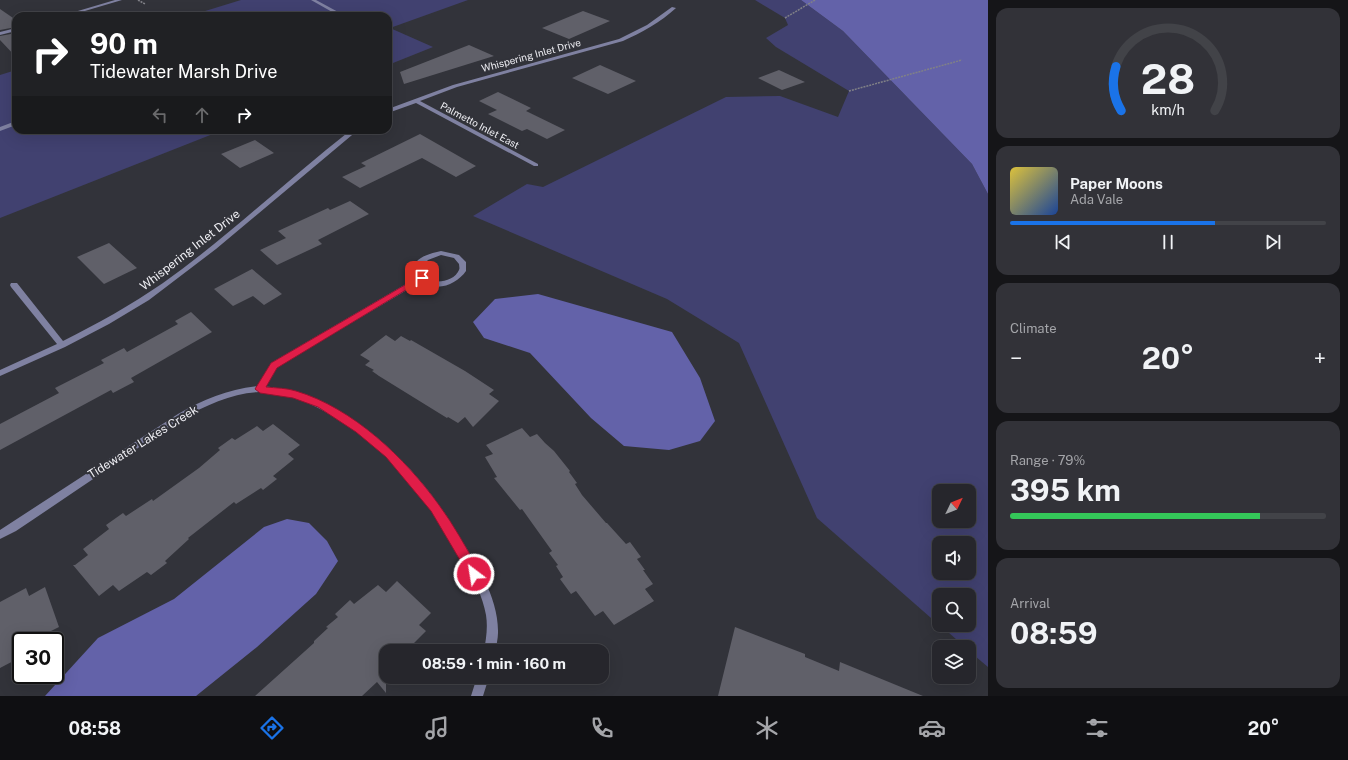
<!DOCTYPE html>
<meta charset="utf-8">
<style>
:root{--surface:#26262c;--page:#323238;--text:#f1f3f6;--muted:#a4a5a9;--line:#424348;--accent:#1a73e8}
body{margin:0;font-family:"Public Sans",sans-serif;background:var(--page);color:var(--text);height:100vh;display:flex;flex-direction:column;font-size:15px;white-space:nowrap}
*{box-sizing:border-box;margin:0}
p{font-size:13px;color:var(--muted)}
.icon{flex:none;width:22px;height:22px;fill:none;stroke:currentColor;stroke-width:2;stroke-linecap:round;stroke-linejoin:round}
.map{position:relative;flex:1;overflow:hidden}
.panel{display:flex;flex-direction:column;gap:8px;padding:8px;background:#151518;width:360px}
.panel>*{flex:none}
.banner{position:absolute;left:12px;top:12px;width:380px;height:122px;border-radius:12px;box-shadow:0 4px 16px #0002,0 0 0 1px var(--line);background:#202124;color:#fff;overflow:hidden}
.needle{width:26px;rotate:47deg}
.tools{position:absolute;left:932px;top:484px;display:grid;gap:8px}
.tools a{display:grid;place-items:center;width:44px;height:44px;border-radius:8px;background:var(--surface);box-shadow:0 4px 16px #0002,0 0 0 1px var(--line);font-size:20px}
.speed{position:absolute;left:12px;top:632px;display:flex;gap:8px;font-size:20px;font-weight:700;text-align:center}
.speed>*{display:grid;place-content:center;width:52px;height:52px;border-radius:50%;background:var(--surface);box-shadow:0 4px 16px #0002,0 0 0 1px var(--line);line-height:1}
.speed .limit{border:2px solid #111;border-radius:6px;background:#fff;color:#111}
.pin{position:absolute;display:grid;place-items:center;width:34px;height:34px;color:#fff;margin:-17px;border-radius:8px;box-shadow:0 2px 6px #0006}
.me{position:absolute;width:44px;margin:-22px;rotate:329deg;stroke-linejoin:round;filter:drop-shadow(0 0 3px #0008)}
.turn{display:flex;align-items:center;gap:14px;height:84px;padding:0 12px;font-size:18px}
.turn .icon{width:52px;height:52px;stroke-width:2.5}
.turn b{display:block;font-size:28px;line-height:34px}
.lanes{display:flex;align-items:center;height:38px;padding:0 12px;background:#0003;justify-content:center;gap:20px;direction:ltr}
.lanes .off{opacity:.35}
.big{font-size:30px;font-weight:700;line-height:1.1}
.panel .widget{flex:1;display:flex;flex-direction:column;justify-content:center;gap:6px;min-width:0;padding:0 14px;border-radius:12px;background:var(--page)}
.panel .dial{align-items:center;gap:0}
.dial svg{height:104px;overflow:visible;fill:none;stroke:var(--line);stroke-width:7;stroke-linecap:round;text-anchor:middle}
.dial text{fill:var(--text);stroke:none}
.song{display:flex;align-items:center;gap:12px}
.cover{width:48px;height:48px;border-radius:6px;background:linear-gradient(135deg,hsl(50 70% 55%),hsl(220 70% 35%))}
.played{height:4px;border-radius:2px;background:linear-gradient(90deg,var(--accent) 65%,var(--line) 65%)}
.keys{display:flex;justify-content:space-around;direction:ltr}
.heat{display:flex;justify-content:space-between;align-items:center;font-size:22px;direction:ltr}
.charge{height:6px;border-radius:3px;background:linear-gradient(90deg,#34c759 79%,var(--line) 0)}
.trip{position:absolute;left:379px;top:644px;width:230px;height:40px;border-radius:12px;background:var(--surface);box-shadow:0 4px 16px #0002,0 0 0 1px var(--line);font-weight:700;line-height:40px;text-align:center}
.menu{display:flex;height:64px;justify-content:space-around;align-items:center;background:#0f0f12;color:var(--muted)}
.menu .icon{width:28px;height:28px}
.menu .active{color:var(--accent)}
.menu b{font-size:18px;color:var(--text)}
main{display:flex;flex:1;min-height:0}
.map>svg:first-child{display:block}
</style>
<main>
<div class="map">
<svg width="988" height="696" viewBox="0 0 988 696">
<rect width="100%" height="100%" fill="#32333a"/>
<!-- green -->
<path fill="#414170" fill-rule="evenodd" d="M241,0H468L390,28L433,47L388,65V16H189Z
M755,0H801L843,31L972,164L988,194V667L969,651V647H965L940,625H969V595H939V625L817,518L739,343L667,299L473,216L527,184L543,187L726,97L780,96L838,117L849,91L776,47L766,38L788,25L785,18ZM939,491H969V521H939ZM939,543H969V573H939Z
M16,70V130H223L0,218V75Z"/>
<!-- water -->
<path fill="#6362a9" d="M801,0H988V194L972,164L843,31Z
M538,294L672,332L700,378L715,421L700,441L669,450L624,446L591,418L530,353L484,338L473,322L495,299Z
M287,519L309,523L327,541L338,561L316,594L257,647L196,696H45L98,638L174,599L264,527Z"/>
<!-- building -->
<path fill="#606069" d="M0,9L16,20V27L0,30Z
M583,11L610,21L569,39L542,28Z
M16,33V57L0,40V36Z
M469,45L494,56L404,84L400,72Z
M600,65L636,81L608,94L572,78Z
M779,70L805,82L782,90L758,78Z
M498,92L531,108L526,111L565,130L547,139L527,129L522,131L488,114L497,110L479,101Z
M420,134L476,166L456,177L422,158L360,188L342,177L366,166L361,163Z
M255,140L274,153L240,168L221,154Z
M350,201L369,214L318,240L322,244L277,265L260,250L286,238L278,231L328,208L330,210Z
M109,243L137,268L104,284L77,257Z
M252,269L282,294L264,305L253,296L233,306L214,289Z
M191,312L212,332L131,378L134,382L113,393L111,390L0,450V424L59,393L55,388L104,363L101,360L124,348L127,352L178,324L175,321Z
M386,335L395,341L401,336L410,341L411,340L465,371L494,390L489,394L499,401L473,427L465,417L458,423L448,417L447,418L379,376L372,371L374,370L365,365L370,361L360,355Z
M273,424L300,445L288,454L294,459L273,476L277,479L263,490L261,488L236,504L234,502L188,538L189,539L165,561L167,563L151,575L147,572L119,591L113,585L99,596L73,565H75L88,555L83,549L109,529L106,525L123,513L126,516L152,499L153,501L199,468L220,450L218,448L232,438L235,440L257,426L263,431Z
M522,428L530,437L537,434L545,443L554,451L570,471L569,472L577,483L575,484L582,495L606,523H607L626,544L630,542L641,557L637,559L645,570H643L653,584L645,589L654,601L614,625L603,611L595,616L576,591L571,594L560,579L563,577L556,566L558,565L549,553L552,551L522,509L520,510L494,478L497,477L485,457L493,454L486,445Z
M397,581L431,613L419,625L426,631L414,643L421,651H386V693L377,682L362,696H255L314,643V641L328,628L326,627L338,617L335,614L350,600L354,604L378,585L386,592Z
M45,587L59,627L41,636L43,641H21V657L0,668V602L26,588L29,596Z
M735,627L805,654V657L839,671L840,662L923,696H718Z"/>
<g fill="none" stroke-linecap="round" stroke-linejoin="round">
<!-- path -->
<path stroke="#808187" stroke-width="1.5" stroke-dasharray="2 1" stroke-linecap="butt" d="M138,0L145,4
M785,18L815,0
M849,91L962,60"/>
<!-- service -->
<path fill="#7f81a1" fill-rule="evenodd" d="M441,251L459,255L466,262V271C457,284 437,293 422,281L277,367L263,391H257L256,389L271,363L418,277L413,272C413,257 429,254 441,251ZM441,255L454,258L459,264C459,266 460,268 459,270C455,280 439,284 430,280C427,278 424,274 421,271V267L428,260Z"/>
<!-- minor -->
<path fill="#7f81a1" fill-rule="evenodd" d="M115,0H122L68,16H61Z
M311,0H316L340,13L333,16H326L334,13Z
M672,7L676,8C661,22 641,33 623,41L457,87L420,101L538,164V166H534L416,103L388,113V109L453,85L619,39L647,25Z
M16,28V31L0,35V32Z
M16,121V125L0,131V127Z
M351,130H358L216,249L149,300L109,324L65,347L0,376V370L57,344L11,287L10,285L11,283H17L63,341C97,324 131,305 163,283C229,236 287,180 351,130Z
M259,386C323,389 383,435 422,483C435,498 446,516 457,533C475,562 499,597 498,633C498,639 496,645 496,651H484C486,639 488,628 486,615C480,580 450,538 430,508C408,475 379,447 347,425C321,408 290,391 259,392C208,394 154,437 114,465C81,487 49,509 16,531L0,539V530L178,414C204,399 229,389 259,386Z
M477,677H489L483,696H471Z"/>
</g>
<!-- route -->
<path fill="#e11d48" stroke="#92132f" d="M422,275L426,278L424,279L277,368L266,387C276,388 287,388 296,391C353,408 405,458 439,505C454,525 466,548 479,570L480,574L479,577L474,579L470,577L431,511L386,457L356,432L318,407L293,398L260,393L255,389L271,363Z"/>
<g text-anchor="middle" stroke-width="4" stroke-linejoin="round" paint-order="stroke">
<!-- far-street labels -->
<g font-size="10" fill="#ededf2" stroke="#32333a">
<text transform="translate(531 55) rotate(-15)" y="4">Whispering Inlet Drive</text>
<text transform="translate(480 125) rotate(28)" y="4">Palmetto Inlet East</text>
</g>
<!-- street labels -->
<g font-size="12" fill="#ededf2" stroke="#32333a">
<text transform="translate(190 250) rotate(-38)" y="4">Whispering Inlet Drive</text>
<text transform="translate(143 442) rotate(-32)" y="4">Tidewater Lakes Creek</text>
</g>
</g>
</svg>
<div class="tools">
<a><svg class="needle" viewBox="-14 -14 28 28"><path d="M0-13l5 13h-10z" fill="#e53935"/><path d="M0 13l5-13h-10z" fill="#a4a5a9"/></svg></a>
<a><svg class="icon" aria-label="sound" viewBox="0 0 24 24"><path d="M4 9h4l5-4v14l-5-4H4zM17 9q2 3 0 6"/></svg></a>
<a><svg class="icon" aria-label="search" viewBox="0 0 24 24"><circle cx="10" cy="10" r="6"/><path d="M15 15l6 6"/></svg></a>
<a><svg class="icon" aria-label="layers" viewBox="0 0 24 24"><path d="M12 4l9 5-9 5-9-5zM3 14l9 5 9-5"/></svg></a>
</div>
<div class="speed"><div class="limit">30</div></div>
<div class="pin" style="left:422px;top:278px;background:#d93025"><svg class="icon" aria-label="arrive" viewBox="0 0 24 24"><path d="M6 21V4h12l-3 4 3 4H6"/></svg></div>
<svg class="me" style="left:474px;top:574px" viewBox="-20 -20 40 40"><circle r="17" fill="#e11d48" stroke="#fff" stroke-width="3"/><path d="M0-11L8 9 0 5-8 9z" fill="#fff"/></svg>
<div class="trip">08:59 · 1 min · 160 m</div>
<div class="banner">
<div class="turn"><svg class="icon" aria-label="right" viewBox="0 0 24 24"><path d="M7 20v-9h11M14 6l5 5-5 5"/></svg><div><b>90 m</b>Tidewater Marsh Drive</div></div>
<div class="lanes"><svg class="icon off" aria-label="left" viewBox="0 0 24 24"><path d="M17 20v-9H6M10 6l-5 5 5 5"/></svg><svg class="icon off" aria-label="ahead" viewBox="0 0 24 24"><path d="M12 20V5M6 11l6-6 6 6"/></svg><svg class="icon" aria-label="right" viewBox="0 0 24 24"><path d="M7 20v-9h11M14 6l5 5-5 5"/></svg></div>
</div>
</div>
<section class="panel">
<div class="widget dial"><svg viewBox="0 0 100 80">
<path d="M14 69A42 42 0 1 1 86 69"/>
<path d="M14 69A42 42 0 0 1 10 35" stroke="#1a73e8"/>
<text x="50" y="56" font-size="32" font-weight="700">28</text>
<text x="50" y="72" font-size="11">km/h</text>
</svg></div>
<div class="widget">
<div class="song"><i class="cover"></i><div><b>Paper Moons</b><p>Ada Vale</p></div></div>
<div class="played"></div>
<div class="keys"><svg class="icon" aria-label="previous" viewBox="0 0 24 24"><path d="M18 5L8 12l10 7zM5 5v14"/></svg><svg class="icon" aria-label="pause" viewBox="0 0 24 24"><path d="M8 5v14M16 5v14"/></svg><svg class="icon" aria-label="next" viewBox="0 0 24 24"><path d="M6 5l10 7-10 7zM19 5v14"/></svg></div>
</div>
<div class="widget"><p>Climate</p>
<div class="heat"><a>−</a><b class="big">20°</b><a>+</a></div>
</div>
<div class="widget"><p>Range · 79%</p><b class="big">395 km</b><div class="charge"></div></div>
<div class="widget"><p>Arrival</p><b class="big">08:59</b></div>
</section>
</main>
<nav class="menu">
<b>08:58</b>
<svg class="icon active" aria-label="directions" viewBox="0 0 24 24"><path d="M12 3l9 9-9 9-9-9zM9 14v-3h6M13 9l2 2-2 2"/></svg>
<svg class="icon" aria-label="music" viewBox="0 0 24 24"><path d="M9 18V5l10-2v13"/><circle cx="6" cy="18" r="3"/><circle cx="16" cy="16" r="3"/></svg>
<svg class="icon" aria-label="phone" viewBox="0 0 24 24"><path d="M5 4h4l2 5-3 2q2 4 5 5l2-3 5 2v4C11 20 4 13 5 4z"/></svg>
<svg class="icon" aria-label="climate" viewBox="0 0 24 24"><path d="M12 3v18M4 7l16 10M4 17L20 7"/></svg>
<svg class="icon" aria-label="car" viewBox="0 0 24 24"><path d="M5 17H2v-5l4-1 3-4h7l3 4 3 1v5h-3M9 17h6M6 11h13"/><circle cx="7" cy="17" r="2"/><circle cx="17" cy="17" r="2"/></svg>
<svg class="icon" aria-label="filters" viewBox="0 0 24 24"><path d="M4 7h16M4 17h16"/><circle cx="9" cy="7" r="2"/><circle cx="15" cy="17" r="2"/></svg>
<b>20°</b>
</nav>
